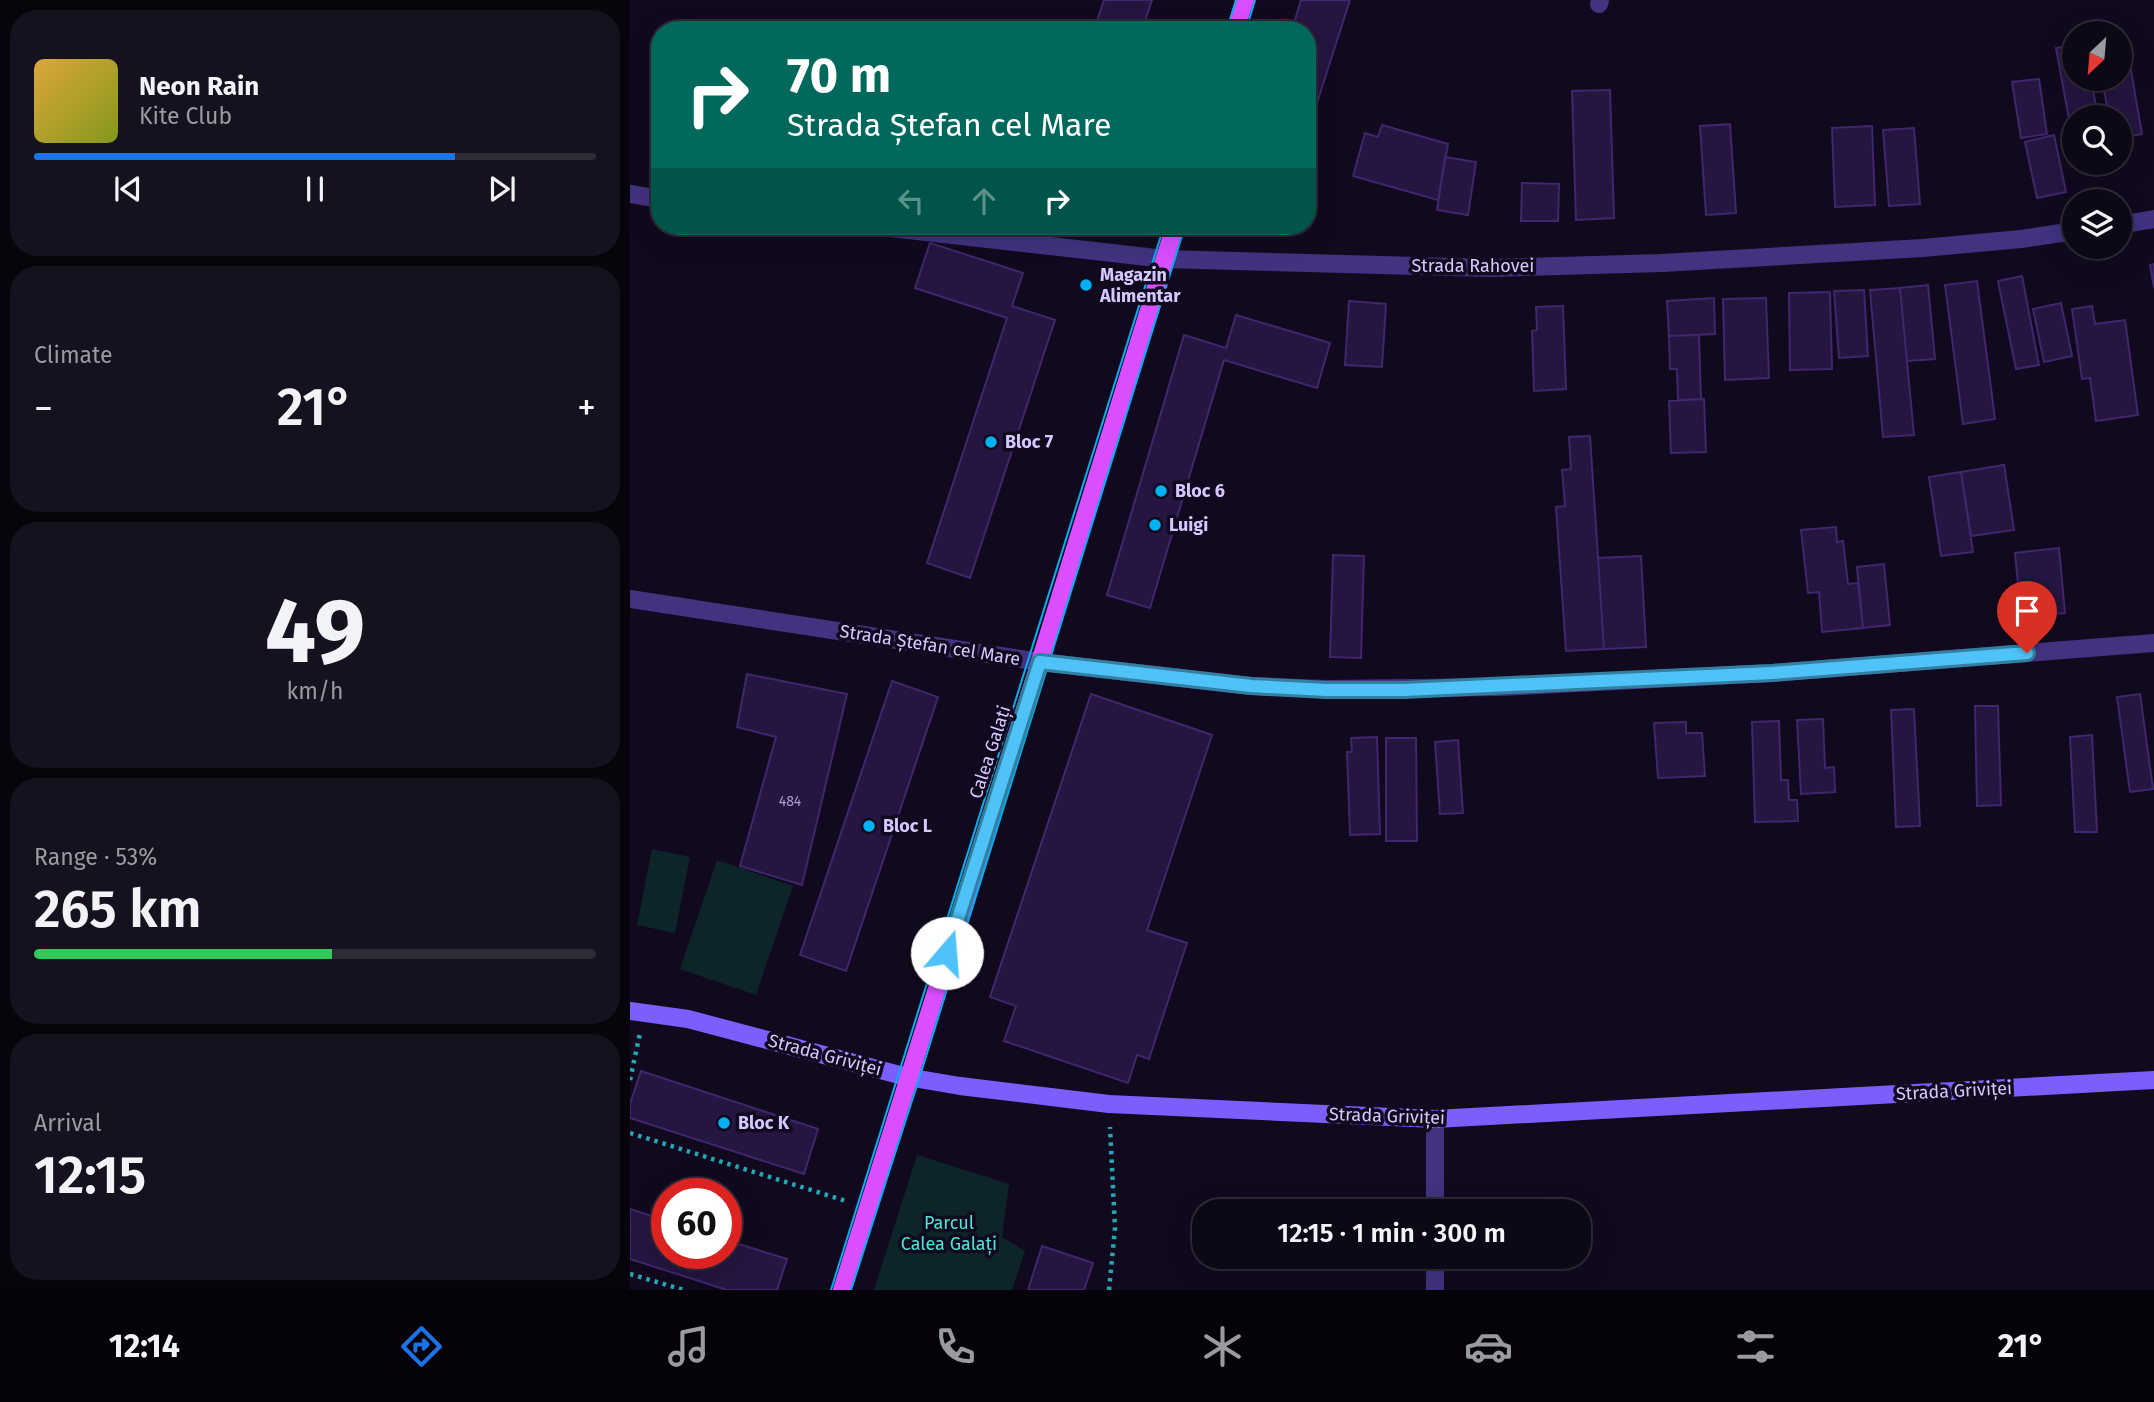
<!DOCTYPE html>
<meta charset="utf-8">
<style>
:root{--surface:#0d0816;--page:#16111f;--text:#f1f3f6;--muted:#9a9aa1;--line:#2d2935;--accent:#1a73e8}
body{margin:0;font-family:"Fira Sans",sans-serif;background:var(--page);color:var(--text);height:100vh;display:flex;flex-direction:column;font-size:26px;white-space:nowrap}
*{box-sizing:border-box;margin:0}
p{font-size:23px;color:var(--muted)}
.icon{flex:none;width:38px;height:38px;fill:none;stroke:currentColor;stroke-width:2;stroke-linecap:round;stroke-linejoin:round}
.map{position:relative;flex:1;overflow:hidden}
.details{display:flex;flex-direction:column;gap:10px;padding:10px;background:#07040c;width:630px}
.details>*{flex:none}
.top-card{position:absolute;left:21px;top:21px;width:665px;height:214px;border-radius:28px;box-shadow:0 7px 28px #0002,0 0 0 2px var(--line);background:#00695c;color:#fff;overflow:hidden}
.needle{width:46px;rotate:206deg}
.fabs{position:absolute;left:1432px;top:21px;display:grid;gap:14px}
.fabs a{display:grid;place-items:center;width:70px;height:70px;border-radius:50%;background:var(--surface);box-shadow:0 7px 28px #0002,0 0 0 2px var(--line);font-size:35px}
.speed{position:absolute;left:21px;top:1178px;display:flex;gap:14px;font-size:35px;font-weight:700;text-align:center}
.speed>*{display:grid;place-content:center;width:91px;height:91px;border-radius:50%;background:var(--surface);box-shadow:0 7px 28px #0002,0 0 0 2px var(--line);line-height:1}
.speed .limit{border:10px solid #d22;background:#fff;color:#111}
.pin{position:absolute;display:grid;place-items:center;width:60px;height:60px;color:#fff;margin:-72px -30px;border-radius:50% 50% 50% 0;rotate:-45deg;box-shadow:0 0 7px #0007}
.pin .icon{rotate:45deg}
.me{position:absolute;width:77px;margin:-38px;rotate:18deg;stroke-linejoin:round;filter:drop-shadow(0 0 5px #0008)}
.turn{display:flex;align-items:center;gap:24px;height:147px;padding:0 21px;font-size:32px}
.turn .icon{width:91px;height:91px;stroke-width:2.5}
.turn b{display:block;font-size:49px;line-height:60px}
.lanes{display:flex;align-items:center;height:66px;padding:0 21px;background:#0003;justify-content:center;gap:35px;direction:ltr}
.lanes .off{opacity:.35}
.big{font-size:52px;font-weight:600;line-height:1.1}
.details .widget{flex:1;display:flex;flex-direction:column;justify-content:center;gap:10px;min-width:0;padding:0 24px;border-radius:28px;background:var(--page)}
.details .dial{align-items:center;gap:0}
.dial b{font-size:91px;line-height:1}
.song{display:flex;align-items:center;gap:21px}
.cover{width:84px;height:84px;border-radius:10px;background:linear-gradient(135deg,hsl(40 70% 55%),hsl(70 70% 35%))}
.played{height:7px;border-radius:4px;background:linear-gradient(90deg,var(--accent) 75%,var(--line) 75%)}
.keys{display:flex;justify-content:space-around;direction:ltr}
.heat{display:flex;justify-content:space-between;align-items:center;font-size:38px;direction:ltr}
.charge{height:10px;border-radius:5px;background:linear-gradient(90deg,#34c759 53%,var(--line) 0)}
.trip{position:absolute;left:562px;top:1199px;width:399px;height:70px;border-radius:28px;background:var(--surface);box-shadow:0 7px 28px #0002,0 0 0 2px var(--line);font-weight:600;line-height:70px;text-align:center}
.dock{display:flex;height:112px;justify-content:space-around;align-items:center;background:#050309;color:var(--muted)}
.dock .icon{width:49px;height:49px}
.dock .on{color:var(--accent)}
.dock b{font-size:32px;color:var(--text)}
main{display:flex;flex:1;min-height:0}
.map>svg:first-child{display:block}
</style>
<main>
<section class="details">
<div class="widget">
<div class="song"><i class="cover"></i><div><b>Neon Rain</b><p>Kite Club</p></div></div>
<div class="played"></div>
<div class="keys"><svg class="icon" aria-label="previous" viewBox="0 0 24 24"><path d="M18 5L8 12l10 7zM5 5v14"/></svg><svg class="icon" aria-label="pause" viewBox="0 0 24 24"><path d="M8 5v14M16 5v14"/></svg><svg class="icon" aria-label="next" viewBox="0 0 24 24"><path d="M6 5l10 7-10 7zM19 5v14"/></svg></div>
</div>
<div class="widget"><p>Climate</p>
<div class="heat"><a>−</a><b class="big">21°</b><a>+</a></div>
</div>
<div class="widget dial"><b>49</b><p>km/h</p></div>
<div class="widget"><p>Range · 53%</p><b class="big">265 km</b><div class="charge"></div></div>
<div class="widget"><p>Arrival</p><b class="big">12:15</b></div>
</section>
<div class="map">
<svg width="1524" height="1290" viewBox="0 0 1524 1290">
<rect width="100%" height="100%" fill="#110a1e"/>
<!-- green -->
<path fill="#0d2428" d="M22,849L60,857L45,933L7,925Z
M87,860L163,886L126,995L50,969Z
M287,1155L379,1184L372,1237L395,1251L382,1290H244Z"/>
<!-- building -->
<path fill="#251540" stroke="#40266d" stroke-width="2" d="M474,0H522L512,30H464Z
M671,0H720L677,134V30H662Z
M1495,36L1512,134L1489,138V117H1479L1472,79H1489V37Z
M1444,45V79H1461L1468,117H1444V129L1441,130L1426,48Z
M1409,79L1417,134L1391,138L1382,82Z
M980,90L984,218L946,220L942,91Z
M1100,124L1106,213L1076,215L1070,126Z
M752,125L818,144L808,200L723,176L735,133L748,137Z
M1242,126L1245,205L1205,207L1202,128Z
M1284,128L1290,204L1259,206L1253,130Z
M1424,135L1436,192L1407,198L1395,142Z
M815,157L846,162L838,215L807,210Z
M892,183L929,184L928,221H891Z
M300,243L393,273L382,306L425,320L340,578L297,563L377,318L285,288Z
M1524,264V288L1520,265Z
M1392,276L1409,365L1386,369L1368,281Z
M1347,281L1365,419L1333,424L1315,285Z
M1298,285L1305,359L1277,361L1270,288Z
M1270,288L1284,435L1253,437L1240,290Z
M1234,290L1238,356L1209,358L1204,291Z
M1200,292L1202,369L1160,370L1159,293Z
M1084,298L1085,334L1039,336L1037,301Z
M1136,298L1139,378L1095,380L1093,299Z
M719,301L756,304L752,367L715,365Z
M1431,303L1442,356L1414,362L1403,309Z
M933,306L936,389L904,391L902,331L907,330L906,307Z
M1462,306L1465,324L1495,320L1508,415L1466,421L1460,378L1452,379L1442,309Z
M606,315L700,343L687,388L594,360L520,608L477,595L554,335L596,348Z
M1069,335L1071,399L1048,400L1047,369H1040L1039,336Z
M1074,399L1076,452L1041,453L1039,401Z
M960,436L974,649L936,651L926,507L935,506L932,470L941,469L939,437Z
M1374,465L1384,530L1341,536L1331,472Z
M1331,472L1343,552L1311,556L1299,477Z
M1206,527L1207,542L1213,541L1218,584L1228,583L1233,628L1192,632L1189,592L1178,593L1171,530Z
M1429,548L1435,613L1391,617L1385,553Z
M703,555L734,556L731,658L700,657Z
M1011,556L1016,647L974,649L968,558Z
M1254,564L1260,625L1233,628L1227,567Z
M117,674L217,694L172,885L110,866L146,737L107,727Z
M262,681L308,697L216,971L170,955Z
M461,694L582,735L517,930L557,943L519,1059L507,1055L498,1083L374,1041L386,1006L360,997Z
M1510,694L1523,789L1500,792L1487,697Z
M1345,706H1368L1371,805L1347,806Z
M1284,709L1290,826L1266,827L1261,710Z
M1193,719L1195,768L1204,767L1205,792L1171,794L1167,720Z
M1149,721L1151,780H1158L1159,800H1167L1168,821L1125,822L1122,722Z
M1056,722V733H1072L1075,776L1028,778L1024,723Z
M1462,735L1467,832H1445L1440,737Z
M747,737L750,834L720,835L717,752H722L721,738Z
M756,738H786L787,841H756Z
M828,740L833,813L810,814L805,742Z
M11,1071L188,1129L174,1174L0,1118V1104Z
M0,1209L37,1221V1253H96V1240L157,1259L147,1290H97L0,1259Z
M412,1246L463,1263L454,1290H398Z"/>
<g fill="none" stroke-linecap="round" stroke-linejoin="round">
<!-- path -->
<path stroke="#25a6b5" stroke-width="4.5" stroke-dasharray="3.5 5" stroke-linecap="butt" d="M0,1080L10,1033
M0,1133L216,1201
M0,1274L54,1290
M479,1290L485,1228L480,1127"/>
<!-- street -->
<path stroke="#423280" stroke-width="18" d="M969,4L970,0
M0,194L30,199
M1489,225L1524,219
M243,226L535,259L860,268L1032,263L1293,248L1391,239L1444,231
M0,599L410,662L621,686L696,689L869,687L1142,673L1524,643
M805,1119V1211
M805,1256V1290"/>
<!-- secondary -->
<path stroke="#7c5eff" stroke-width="18" d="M0,1011L58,1019L277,1077L330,1086L479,1104L805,1119L1524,1080"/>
<!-- primary -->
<path stroke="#da4eff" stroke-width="18" d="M605,30L615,0
M212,1290L410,662L545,226"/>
<!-- tram -->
<path stroke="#00b2f2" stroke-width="2" d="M597,30L606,0
M616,30L625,0
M201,1290L534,226
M221,1290L289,1079L555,226"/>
</g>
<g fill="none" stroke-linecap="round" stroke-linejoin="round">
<defs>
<path id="route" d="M317,953L410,662L621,686L696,690H774L1142,673L1397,653"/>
</defs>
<!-- route casing -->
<use href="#route" stroke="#337fa1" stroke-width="18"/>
<!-- route -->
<use href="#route" stroke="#4fc3f7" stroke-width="12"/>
</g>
<!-- markers -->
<g fill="#00b2f2" stroke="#110a1e" stroke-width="2.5">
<circle cx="456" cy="285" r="7"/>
<circle cx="361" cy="442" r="7"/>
<circle cx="531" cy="491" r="7"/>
<circle cx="525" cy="525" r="7"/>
<circle cx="239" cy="826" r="7"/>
<circle cx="94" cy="1123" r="7"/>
</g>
<g text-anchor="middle" stroke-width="7" stroke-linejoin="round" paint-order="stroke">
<!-- number labels -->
<g font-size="14" fill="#aa9acf">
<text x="160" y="806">484</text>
</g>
<!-- street labels -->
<g font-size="18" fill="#d7c7ff" stroke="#110a1e">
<text x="843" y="272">Strada Rahovei</text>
<text transform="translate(300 645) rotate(9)" y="6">Strada Ștefan cel Mare</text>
<text transform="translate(360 752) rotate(-72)" y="6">Calea Galați</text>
<text transform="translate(195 1055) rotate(15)" y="6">Strada Griviței</text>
<text transform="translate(1324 1091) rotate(-3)" y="6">Strada Griviței</text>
<text transform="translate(757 1116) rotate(2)" y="6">Strada Griviței</text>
</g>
<!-- poi labels -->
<g font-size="18" font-weight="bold" fill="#d7c7ff" stroke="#110a1e" text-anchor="start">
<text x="470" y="281">Magazin<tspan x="470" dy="21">Alimentar</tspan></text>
<text x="375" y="448">Bloc 7</text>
<text x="545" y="497">Bloc 6</text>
<text x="539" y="531">Luigi</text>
<text x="253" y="832">Bloc L</text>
<text x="108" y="1129">Bloc K</text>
</g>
<!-- park labels -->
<g font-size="18" fill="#4ce6d8" stroke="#110a1e">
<text x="319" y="1229">Parcul<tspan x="319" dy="21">Calea Galați</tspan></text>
</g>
</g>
</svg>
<div class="fabs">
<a><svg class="needle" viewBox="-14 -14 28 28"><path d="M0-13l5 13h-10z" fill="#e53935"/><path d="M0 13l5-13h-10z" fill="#9a9aa1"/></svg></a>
<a><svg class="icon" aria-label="search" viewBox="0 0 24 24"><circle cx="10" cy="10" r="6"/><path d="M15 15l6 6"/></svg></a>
<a><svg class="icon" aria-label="layers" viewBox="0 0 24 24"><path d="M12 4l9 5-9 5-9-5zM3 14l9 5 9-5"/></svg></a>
</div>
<div class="speed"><div class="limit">60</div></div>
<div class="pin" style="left:1397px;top:653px;background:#d93025"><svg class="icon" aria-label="arrive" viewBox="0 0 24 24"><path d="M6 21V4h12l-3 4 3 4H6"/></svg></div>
<svg class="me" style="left:317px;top:953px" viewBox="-20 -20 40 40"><circle r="19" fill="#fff"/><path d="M0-13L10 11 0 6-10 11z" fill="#4fc3f7"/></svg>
<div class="trip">12:15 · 1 min · 300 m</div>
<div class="top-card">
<div class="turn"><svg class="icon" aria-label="right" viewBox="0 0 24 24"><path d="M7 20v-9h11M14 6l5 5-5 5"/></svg><div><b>70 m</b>Strada Ștefan cel Mare</div></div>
<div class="lanes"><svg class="icon off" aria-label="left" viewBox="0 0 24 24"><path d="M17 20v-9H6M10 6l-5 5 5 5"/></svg><svg class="icon off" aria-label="ahead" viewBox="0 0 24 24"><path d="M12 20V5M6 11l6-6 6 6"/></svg><svg class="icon" aria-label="right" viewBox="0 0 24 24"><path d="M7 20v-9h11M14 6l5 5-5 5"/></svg></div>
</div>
</div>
</main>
<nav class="dock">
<b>12:14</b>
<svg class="icon on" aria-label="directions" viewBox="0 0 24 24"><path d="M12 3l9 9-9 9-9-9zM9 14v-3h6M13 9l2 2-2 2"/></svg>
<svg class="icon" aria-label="music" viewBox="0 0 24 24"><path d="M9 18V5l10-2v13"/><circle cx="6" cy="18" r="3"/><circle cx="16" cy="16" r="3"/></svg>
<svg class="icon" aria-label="phone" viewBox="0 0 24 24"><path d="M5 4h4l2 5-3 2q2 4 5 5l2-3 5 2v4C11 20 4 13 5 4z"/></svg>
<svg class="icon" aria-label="climate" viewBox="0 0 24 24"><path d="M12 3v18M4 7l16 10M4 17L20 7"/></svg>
<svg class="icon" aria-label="car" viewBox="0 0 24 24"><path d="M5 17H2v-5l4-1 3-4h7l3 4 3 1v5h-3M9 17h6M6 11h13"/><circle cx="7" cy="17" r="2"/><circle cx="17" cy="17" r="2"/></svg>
<svg class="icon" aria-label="filters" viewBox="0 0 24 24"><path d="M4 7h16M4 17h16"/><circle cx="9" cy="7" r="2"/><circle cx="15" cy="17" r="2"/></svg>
<b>21°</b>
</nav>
